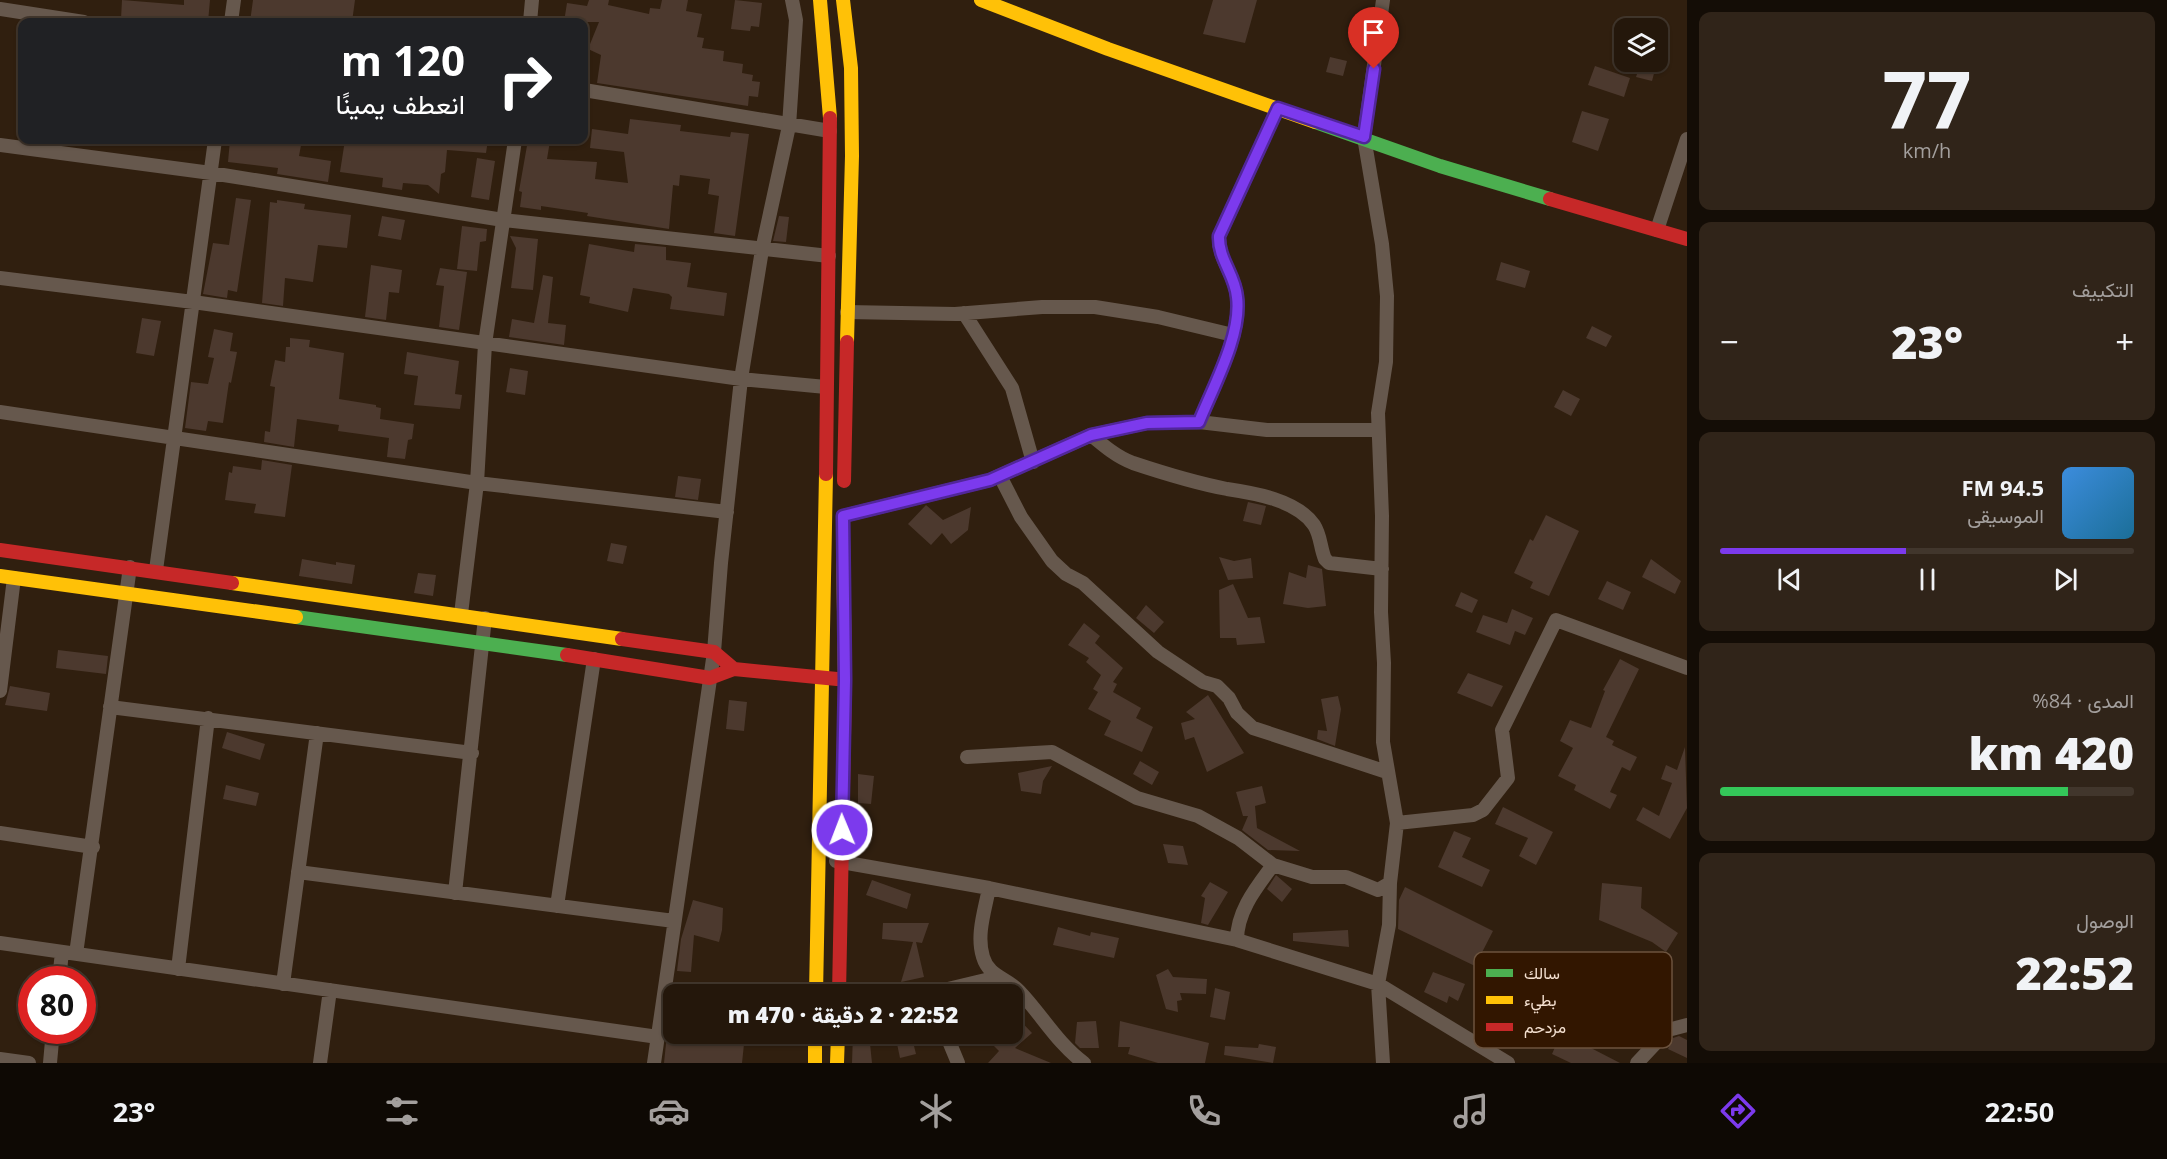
<!DOCTYPE html>
<html lang="ar">
<meta charset="utf-8">
<style>
:root{--surface:#24170b;--page:#302419;--text:#f1f3f6;--muted:#a39f9d;--line:#41362c;--accent:#7c3aed}
body{margin:0;font-family:"Open Sans",Vazirmatn,sans-serif;background:var(--page);color:var(--text);direction:rtl;height:100vh;display:flex;flex-direction:column;font-size:22px;white-space:nowrap}
*{box-sizing:border-box;margin:0}
p{font-size:20px;color:var(--muted)}
.icon{flex:none;width:33px;height:33px;fill:none;stroke:currentColor;stroke-width:2;stroke-linecap:round;stroke-linejoin:round}
.map{position:relative;flex:1;overflow:hidden;direction:ltr}
.details{display:flex;flex-direction:column;gap:12px;padding:12px;background:#140d06;width:480px}
.details>*{flex:none}
.top-card{position:absolute;left:18px;top:18px;width:570px;height:126px;border-radius:12px;box-shadow:0 2px 4px #0004,0 0 0 2px var(--line);direction:rtl;background:#202124;color:#fff;overflow:hidden}
.tools{position:absolute;left:1614px;top:18px;display:grid;gap:12px}
.tools a{display:grid;place-items:center;width:54px;height:54px;border-radius:12px;background:var(--surface);box-shadow:0 2px 4px #0004,0 0 0 2px var(--line);font-size:30px}
.speed{position:absolute;left:18px;top:966px;display:flex;gap:12px;font-size:30px;font-weight:700;text-align:center}
.speed>*{display:grid;place-content:center;width:78px;height:78px;border-radius:50%;background:var(--surface);box-shadow:0 2px 4px #0004,0 0 0 2px var(--line);line-height:1}
.speed .limit{border:9px solid #d22;background:#fff;color:#111}
.pin{position:absolute;display:grid;place-items:center;width:51px;height:51px;color:#fff;margin:-62px -26px;border-radius:50% 50% 50% 0;rotate:-45deg;box-shadow:0 0 6px #0007}
.pin .icon{rotate:45deg}
.me{position:absolute;width:66px;margin:-33px;rotate:359deg;stroke-linejoin:round;filter:drop-shadow(0 0 4px #0008)}
.turn{display:flex;align-items:center;gap:21px;height:126px;padding:0 24px;font-size:27px}
.turn .icon{width:78px;height:78px;stroke-width:2.5}
.turn b{display:block;font-size:42px;line-height:51px}
.big{font-size:45px;font-weight:800;line-height:1.1}
.details .widget{flex:1;display:flex;flex-direction:column;justify-content:center;gap:9px;min-width:0;padding:0 21px;border-radius:12px;background:var(--page)}
.details .dial{align-items:center;gap:0}
.dial b{font-size:78px;line-height:1}
.song{display:flex;align-items:center;gap:18px}
.cover{width:72px;height:72px;border-radius:9px;background:linear-gradient(135deg,hsl(210 70% 55%),hsl(200 70% 35%))}
.played{height:6px;border-radius:3px;background:linear-gradient(90deg,var(--accent) 45%,var(--line) 45%)}
.keys{display:flex;justify-content:space-around;direction:ltr}
.heat{display:flex;justify-content:space-between;align-items:center;font-size:33px;direction:ltr}
.charge{height:9px;border-radius:4px;background:linear-gradient(90deg,#34c759 84%,var(--line) 0)}
.trip{position:absolute;left:663px;top:984px;width:360px;height:60px;border-radius:12px;background:var(--surface);box-shadow:0 2px 4px #0004,0 0 0 2px var(--line);font-weight:800;line-height:60px;text-align:center;direction:rtl}
.tabs{display:flex;height:96px;justify-content:space-around;align-items:center;background:#0e0904;color:var(--muted)}
.tabs .icon{width:42px;height:42px}
.tabs .on{color:var(--accent)}
.tabs b{font-size:27px;color:var(--text)}
main{display:flex;flex:1;min-height:0}
.map>svg:first-child{display:block}
</style>
<main>
<section class="details">
<div class="widget dial"><b>77</b><p>km/h</p></div>
<div class="widget"><p>التكييف</p>
<div class="heat"><a>−</a><b class="big">23°</b><a>+</a></div>
</div>
<div class="widget">
<div class="song"><i class="cover"></i><div><b>94.5 FM</b><p>الموسيقى</p></div></div>
<div class="played"></div>
<div class="keys"><svg class="icon" aria-label="previous" viewBox="0 0 24 24"><path d="M18 5L8 12l10 7zM5 5v14"/></svg><svg class="icon" aria-label="pause" viewBox="0 0 24 24"><path d="M8 5v14M16 5v14"/></svg><svg class="icon" aria-label="next" viewBox="0 0 24 24"><path d="M6 5l10 7-10 7zM19 5v14"/></svg></div>
</div>
<div class="widget"><p>المدى · 84%</p><b class="big">420 km</b><div class="charge"></div></div>
<div class="widget"><p>الوصول</p><b class="big">22:52</b></div>
</section>
<div class="map">
<svg width="1687" height="1063" viewBox="0 0 1687 1063">
<rect width="100%" height="100%" fill="#301f0f"/>
<!-- building -->
<path fill="#4c392e" d="M122,0L184,5V0H210L208,22L121,19Z
M253,0H355L352,22H250Z
M589,0H609L608,5L649,14L650,8L660,9L662,0H688L686,11L702,14L697,37L704,38L702,48L724,51L723,61L743,64L742,73L753,75L752,81L760,82L758,97L749,96L748,106L597,83L601,55L588,49L599,22H564L567,3L587,6Z
M735,0L762,3L759,27L751,26L750,31L731,29Z
M1213,0H1257L1245,43L1203,34Z
M1330,57L1347,61L1343,76L1326,72Z
M1641,62H1657L1652,81L1636,77Z
M1595,66L1630,78L1624,97L1588,85Z
M1582,111L1609,119L1598,151L1572,142Z
M630,119L681,125L680,131L730,137L731,132L749,134L735,236L714,233L719,196L708,194L710,179L680,175L679,186L673,185L669,229L587,216L588,213L541,206V210L520,207L522,192L519,191L528,140L550,141L547,159L597,162L595,179L628,183L624,152L590,148L592,129L628,134Z
M230,140H302L299,156L331,161L328,182L277,174L278,168L228,162Z
M345,140H419L446,143V140H488L486,153L447,150L445,172L441,174L439,194L428,185L403,183L402,190L382,187L383,178L340,172Z
M477,158L495,161L489,200L471,197Z
M236,198L251,200L237,292L228,290L227,298L203,294L213,243L229,245Z
M277,200L305,204L304,209L351,215L347,248L318,245L313,282L285,278L283,306L262,303L270,202L277,203Z
M382,216L405,220L401,240L378,236Z
M779,216L789,217L786,242L773,241Z
M462,226L487,229L486,241L480,242L477,271L457,269Z
M510,236L538,239L533,290L511,288L516,248Z
M589,244L634,252L635,244L666,247V260L691,263L687,287L727,293L724,316L670,309L672,297L669,294L633,288L628,312L589,303L590,297L580,295Z
M1501,262L1530,271L1525,288L1496,280Z
M371,265L402,270L399,293L389,292L386,320L365,317Z
M440,268L467,272L459,330L439,327L444,286L436,285Z
M543,275L553,277L548,323L566,325L564,345L509,337L512,319L534,323Z
M142,318L161,321L154,356L136,353Z
M1592,326L1612,336L1606,347L1586,338Z
M214,329L233,333L230,351L237,352L231,383L229,382L223,423L208,421L206,431L185,428L191,382L208,384L214,358L208,357Z
M290,338L310,340L309,347L344,353L339,399L376,405V407L381,408L380,419L414,424L412,439L408,440L405,459L387,457L389,438L338,431L339,425L297,419L294,447L264,442L265,431L270,432L275,387L270,386L275,360L285,362L286,347H290Z
M407,352L459,361L455,394L462,395L460,409L414,405L418,376L404,374Z
M510,368L528,371L525,395L506,392Z
M1563,390L1580,399L1571,416L1554,407Z
M262,460L292,465L285,517L254,513L256,504L225,500L229,472L232,473L233,466L261,470Z
M678,476L701,479L698,500L675,497Z
M1248,502L1266,506L1261,525L1243,521Z
M926,505L943,520L971,507L968,530L951,544L942,533L931,545L908,524Z
M1546,515L1579,531L1549,596L1530,588L1533,582L1514,573L1530,539L1533,541Z
M611,543L627,546L623,564L607,561Z
M1219,557L1234,561L1251,558L1253,578L1228,580Z
M302,559L336,565V562L355,565L352,584L299,576Z
M1651,559L1681,581L1675,594L1642,577Z
M1308,565L1322,569L1326,606L1308,608L1283,604L1289,572L1306,578Z
M418,573L436,575L433,596L414,593Z
M1607,581L1631,592L1623,610L1598,599Z
M1233,584L1248,618L1260,617L1265,643L1237,645L1236,638H1220L1219,590Z
M1461,592L1478,600L1472,613L1455,606Z
M1146,605L1164,622L1154,633L1136,618Z
M1512,609L1533,618L1525,635L1515,631L1510,645L1476,632L1483,615L1507,623Z
M1084,623L1100,636L1095,643L1123,668L1113,682L1117,684L1113,692L1141,708L1136,718L1153,727L1142,752L1104,735L1111,721L1088,709L1098,692L1093,689L1101,675L1086,662L1089,658L1068,645Z
M58,650L108,656L106,674L56,668Z
M1620,659L1639,669L1606,737L1614,741L1612,745L1637,757L1630,771L1622,767L1610,792L1617,795L1610,809L1574,790L1576,785L1558,776L1573,748L1560,741L1570,720L1591,728L1605,691L1603,690Z
M1468,673L1503,686L1492,707L1457,693Z
M10,686L50,693L47,711L5,705Z
M1208,695L1244,753L1207,772L1194,737L1185,740L1181,723L1195,719L1186,712Z
M1338,696L1341,709L1335,746L1317,739L1318,730L1327,731L1321,699Z
M729,700L747,702L744,731L726,729Z
M227,732L265,744L260,760L222,748Z
M1685,747L1687,808L1670,839L1636,820L1643,807L1659,816L1672,783L1661,779L1666,765L1677,770Z
M1140,761L1159,772L1152,785L1133,774Z
M1052,766L1043,781L1041,794L1021,791L1018,773Z
M858,774L874,776L871,804L858,803Z
M226,785L259,793L256,806L223,799Z
M1262,786L1266,803L1255,806L1257,828L1300,851L1268,850L1242,830L1248,816H1243L1236,792Z
M1503,807L1553,832L1536,865L1519,856L1528,838L1495,824Z
M1454,831L1471,838L1462,857L1490,870L1482,887L1438,867Z
M1163,844L1183,846L1188,865L1168,863Z
M1276,875L1292,889L1282,902L1267,889Z
M872,880L911,894L907,909L866,895Z
M1210,882L1228,892L1208,925L1201,923L1205,898L1201,896Z
M1602,883L1642,887L1641,908L1678,933L1666,952L1652,942L1599,920Z
M1405,887L1493,931L1475,966L1398,929L1399,900Z
M693,900L723,908L722,930L719,942L694,935L691,972L677,971L681,939Z
M883,923H929L922,943L916,942L924,977L901,982L913,942L882,939Z
M1058,927L1090,936L1091,932L1119,938L1114,958L1053,945Z
M1348,930L1349,947L1293,941V933Z
M1168,969L1173,977L1207,979L1206,994L1180,993L1182,1000L1177,1001L1178,1012L1166,1009L1156,975Z
M1433,972L1465,984L1458,1001L1449,996L1447,1003L1424,992Z
M1215,988L1230,992L1225,1020L1210,1017Z
M1012,1012L1032,1033L1015,1048L1051,1063H988L999,1051L982,1034H1012Z
M1567,1020L1596,1034L1589,1047L1620,1063H1571L1552,1054Z
M1096,1021L1099,1048H1080L1075,1043L1077,1022Z
M1120,1021L1209,1043L1205,1063H1158L1128,1054L1130,1047H1118Z
M667,1034H717L716,1041L744,1044L742,1063H664Z
M853,1034H869L872,1063H852Z
M895,1034H911L916,1054L900,1058Z
M1679,1036L1687,1040V1058L1668,1049L1673,1038Z
M1259,1044L1276,1047L1273,1063L1224,1055L1225,1046L1258,1048Z"/>
<g fill="none" stroke-linecap="round" stroke-linejoin="round">
<!-- street -->
<path stroke="#66584d" stroke-width="14" d="M1383,0L1364,137L1382,244L1387,296L1386,362L1378,413L1382,516L1381,612L1384,663L1383,742L1397,823L1390,883L1389,925L1378,984L1383,1063
M0,9L84,22
M231,22L234,0
M530,22L532,0
M584,90L830,131
M0,145L211,173L503,220L829,256
M1657,230L1687,139
M0,278L193,302L741,379L826,387
M847,312L955,314L1042,307H1095L1158,317L1233,335
M964,313L1012,388L1033,462
M0,412L477,483L727,512
M1199,422C1213,387 1242,335 1237,297C1235,274 1218,260 1219,236L1278,108
M1091,435C1104,446 1117,457 1133,463C1163,473 1196,483 1227,489C1254,493 1297,500 1314,525C1321,536 1320,547 1325,559L1329,563L1382,569
M1000,476L1021,517L1052,561L1066,574L1083,583L1158,652L1203,682L1217,686L1229,698L1237,713L1253,728L1387,772
M843,516L990,480L1091,435L1147,423L1199,422L1267,430H1378
M156,570L215,140
M461,614L477,483L485,344L515,140
M0,691L14,578
M110,707L472,753
M967,757L1052,752L1137,798L1198,816L1238,838L1273,865L1312,877H1346L1378,890L1390,883
M1397,823L1473,815L1483,810L1508,778L1502,730L1556,620L1687,668
M0,833L93,847
M836,861L989,888L1237,940L1378,984L1508,1063
M298,872L674,921
M989,888C985,910 976,935 983,957C989,977 1006,977 1019,991C1042,1015 1057,1043 1084,1063
M455,893L485,618
M557,906L594,659
M1237,940C1237,911 1256,888 1273,865
M0,943L658,1037
M76,954L130,567
M178,969L208,718
M59,980L62,952
M283,984L317,733
M927,994L998,977
M946,1034L958,1063
M0,1059L29,1063
M50,1063L53,1030
M320,1063L330,990
M654,1063L714,652L721,563L741,379L762,250L789,126L796,20L792,0
M1637,1063L1668,1030L1687,1025"/>
<!-- fast -->
<path stroke="#4caf50" stroke-width="14" d="M1315,122L1440,166L1550,199
M296,617L567,655"/>
<!-- slow -->
<path stroke="#ffc107" stroke-width="14" d="M820,0L830,118
M843,0L851,68L852,156L847,342
M981,0L1108,49L1315,122
M843,539L845,685
M0,576L296,617
M232,583L622,639
M816,994L826,474
M815,1034V1063
M837,1063L838,1034"/>
<!-- jam -->
<path stroke="#c62828" stroke-width="14" d="M1550,199L1687,239
M826,474L830,118
M844,481L847,342
M0,550L232,583
M622,639L714,652L734,669
M567,655L710,678L734,669L837,679
M839,994L845,685"/>
</g>
<g fill="none" stroke-linecap="round" stroke-linejoin="round">
<defs>
<path id="route" d="M842,830L845,680L843,516L990,480L1091,435L1147,423L1199,422C1213,387 1242,335 1237,297C1235,274 1218,259 1219,236L1278,108L1364,137L1374,69"/>
</defs>
<!-- route casing -->
<use href="#route" stroke="#51269a" stroke-width="15"/>
<!-- route -->
<use href="#route" stroke="#7c3aed" stroke-width="10"/>
</g>
<!-- legend -->
<rect x="1474" y="952" width="198" height="96" rx="9" fill="#321600" stroke="#6c533e" stroke-width="1.5"/>
<rect x="1486" y="969" width="27" height="8" fill="#4caf50"/>
<rect x="1486" y="996" width="27" height="8" fill="#ffc107"/>
<rect x="1486" y="1023" width="27" height="8" fill="#c62828"/>
<g font-size="16" fill="#f4e0d0">
<text x="1524" y="979">سالك</text>
<text x="1524" y="1006">بطيء</text>
<text x="1524" y="1033">مزدحم</text>
</g>
</svg>
<div class="tools">
<a><svg class="icon" aria-label="layers" viewBox="0 0 24 24"><path d="M12 4l9 5-9 5-9-5zM3 14l9 5 9-5"/></svg></a>
</div>
<div class="speed"><div class="limit">80</div></div>
<div class="pin" style="left:1374px;top:69px;background:#d93025"><svg class="icon" aria-label="arrive" viewBox="0 0 24 24"><path d="M6 21V4h12l-3 4 3 4H6"/></svg></div>
<svg class="me" style="left:842px;top:830px" viewBox="-20 -20 40 40"><circle r="17" fill="#7c3aed" stroke="#fff" stroke-width="3"/><path d="M0-11L8 9 0 5-8 9z" fill="#fff"/></svg>
<div class="trip">22:52 · 2 دقيقة · 470 m</div>
<div class="top-card">
<div class="turn"><svg class="icon" aria-label="right" viewBox="0 0 24 24"><path d="M7 20v-9h11M14 6l5 5-5 5"/></svg><div><b>120 m</b>انعطف يمينًا</div></div>
</div>
</div>
</main>
<nav class="tabs">
<b>22:50</b>
<svg class="icon on" aria-label="directions" viewBox="0 0 24 24"><path d="M12 3l9 9-9 9-9-9zM9 14v-3h6M13 9l2 2-2 2"/></svg>
<svg class="icon" aria-label="music" viewBox="0 0 24 24"><path d="M9 18V5l10-2v13"/><circle cx="6" cy="18" r="3"/><circle cx="16" cy="16" r="3"/></svg>
<svg class="icon" aria-label="phone" viewBox="0 0 24 24"><path d="M5 4h4l2 5-3 2q2 4 5 5l2-3 5 2v4C11 20 4 13 5 4z"/></svg>
<svg class="icon" aria-label="climate" viewBox="0 0 24 24"><path d="M12 3v18M4 7l16 10M4 17L20 7"/></svg>
<svg class="icon" aria-label="car" viewBox="0 0 24 24"><path d="M5 17H2v-5l4-1 3-4h7l3 4 3 1v5h-3M9 17h6M6 11h13"/><circle cx="7" cy="17" r="2"/><circle cx="17" cy="17" r="2"/></svg>
<svg class="icon" aria-label="filters" viewBox="0 0 24 24"><path d="M4 7h16M4 17h16"/><circle cx="9" cy="7" r="2"/><circle cx="15" cy="17" r="2"/></svg>
<b>23°</b>
</nav>
